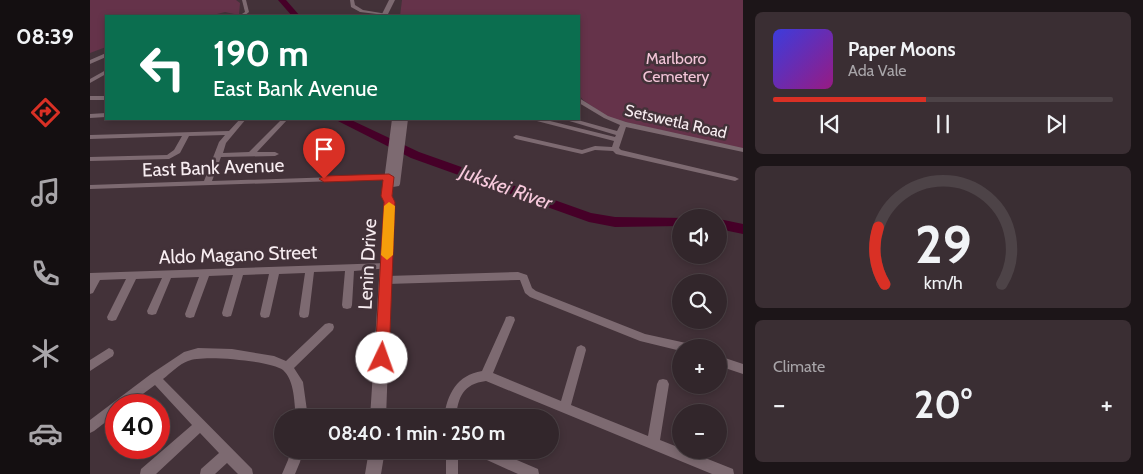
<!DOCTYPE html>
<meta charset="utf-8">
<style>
:root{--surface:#32262b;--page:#3a2e33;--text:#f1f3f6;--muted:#a8a5a9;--line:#4d4347;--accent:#d93025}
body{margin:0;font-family:Cabin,sans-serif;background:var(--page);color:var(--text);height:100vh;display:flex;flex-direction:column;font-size:19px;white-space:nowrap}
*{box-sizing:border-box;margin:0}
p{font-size:16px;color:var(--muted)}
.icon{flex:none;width:28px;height:28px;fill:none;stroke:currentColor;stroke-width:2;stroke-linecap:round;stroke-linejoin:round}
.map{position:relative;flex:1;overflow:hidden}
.sheet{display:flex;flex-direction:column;gap:12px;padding:12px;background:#1c1518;width:400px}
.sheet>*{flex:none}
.hud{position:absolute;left:15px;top:15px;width:475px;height:105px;border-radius:0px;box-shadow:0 2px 8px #0003,0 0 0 1px var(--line);background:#0b6e4f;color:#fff;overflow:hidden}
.buttons{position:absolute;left:582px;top:209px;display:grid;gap:10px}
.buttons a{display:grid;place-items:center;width:55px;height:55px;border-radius:50%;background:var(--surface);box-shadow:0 2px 8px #0003,0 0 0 1px var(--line);font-size:25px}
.speed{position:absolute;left:15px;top:394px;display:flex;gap:10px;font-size:25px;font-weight:700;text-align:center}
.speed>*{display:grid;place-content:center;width:65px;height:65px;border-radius:50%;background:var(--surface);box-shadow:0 2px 8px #0003,0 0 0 1px var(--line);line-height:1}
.speed .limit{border:8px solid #d22;background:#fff;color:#111}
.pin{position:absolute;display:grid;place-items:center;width:42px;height:42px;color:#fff;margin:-51px -21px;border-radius:50% 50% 50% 0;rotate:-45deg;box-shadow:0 0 5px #0007}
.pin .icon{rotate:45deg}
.me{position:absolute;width:55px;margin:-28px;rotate:3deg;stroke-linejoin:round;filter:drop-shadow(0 0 4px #0008)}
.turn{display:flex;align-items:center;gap:18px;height:105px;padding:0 25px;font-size:22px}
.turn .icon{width:65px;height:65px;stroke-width:2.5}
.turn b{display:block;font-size:35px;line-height:42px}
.big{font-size:38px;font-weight:700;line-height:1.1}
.sheet .tile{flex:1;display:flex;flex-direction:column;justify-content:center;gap:8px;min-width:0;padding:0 18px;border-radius:8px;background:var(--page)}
.sheet .dial{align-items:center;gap:0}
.dial svg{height:130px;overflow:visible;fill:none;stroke:var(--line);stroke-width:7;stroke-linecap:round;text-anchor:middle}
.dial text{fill:var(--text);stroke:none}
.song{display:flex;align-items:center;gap:15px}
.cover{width:60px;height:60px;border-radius:8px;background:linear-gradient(135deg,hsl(240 70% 55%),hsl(310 70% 35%))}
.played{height:5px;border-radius:2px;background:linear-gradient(90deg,var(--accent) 45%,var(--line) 45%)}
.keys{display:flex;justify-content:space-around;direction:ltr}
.heat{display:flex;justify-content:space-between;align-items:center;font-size:28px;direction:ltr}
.trip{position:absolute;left:184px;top:409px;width:285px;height:50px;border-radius:25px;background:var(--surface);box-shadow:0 2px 8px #0003,0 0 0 1px var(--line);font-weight:700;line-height:50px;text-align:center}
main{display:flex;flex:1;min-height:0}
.dock{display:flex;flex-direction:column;width:90px;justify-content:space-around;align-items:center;background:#140f11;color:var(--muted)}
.dock .icon{width:35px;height:35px}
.dock .active{color:var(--accent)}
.dock b{font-size:22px;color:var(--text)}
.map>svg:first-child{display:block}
</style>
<main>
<nav class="dock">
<b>08:39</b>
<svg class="icon active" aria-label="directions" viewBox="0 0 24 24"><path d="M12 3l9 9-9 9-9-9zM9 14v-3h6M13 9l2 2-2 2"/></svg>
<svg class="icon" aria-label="music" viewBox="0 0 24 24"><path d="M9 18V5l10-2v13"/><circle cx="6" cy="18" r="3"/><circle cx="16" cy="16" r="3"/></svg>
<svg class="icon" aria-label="phone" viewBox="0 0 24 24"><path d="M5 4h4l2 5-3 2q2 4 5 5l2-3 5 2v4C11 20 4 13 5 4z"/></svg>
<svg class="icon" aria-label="climate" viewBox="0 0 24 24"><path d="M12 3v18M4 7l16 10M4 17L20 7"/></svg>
<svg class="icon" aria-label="car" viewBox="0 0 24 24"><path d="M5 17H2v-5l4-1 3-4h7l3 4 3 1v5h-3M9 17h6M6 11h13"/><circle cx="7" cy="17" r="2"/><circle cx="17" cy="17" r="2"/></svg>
</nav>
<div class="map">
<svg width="653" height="474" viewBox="0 0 653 474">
<rect width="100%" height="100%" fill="#433239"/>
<!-- green -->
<path fill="#65334a" d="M0,0H146L150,3L149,15L135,12L119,16H16V47L0,53Z
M312,0H653V150L519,118L493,100L490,96L491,90H489V16H310Z"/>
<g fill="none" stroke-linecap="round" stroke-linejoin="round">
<!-- river -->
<path fill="#460028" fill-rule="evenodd" d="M188,0H196L210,16H202Z
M244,119H259L329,152L501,213L525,217L596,218H591V226L525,227L499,222L321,158Z
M629,219L653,224V234L629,229Z"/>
<!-- minor -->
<path fill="#7d6a71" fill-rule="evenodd" d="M152,0H156L159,12L154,16H149L155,12Z
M260,0H264L265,5L273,10L297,14L295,15L270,12L261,7Z
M16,53V57L0,64V60Z
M16,70V74L0,83V79Z
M0,96H16V100H0Z
M489,98L518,116L536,122L653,148V152L536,127L529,148L531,150L645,177L649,179L645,181L526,154L523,151L505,150L492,154L426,139L423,137L426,135L492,150L505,146L522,147L524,141L443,120L442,119H452L525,137L526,135L476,120L475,119H484L527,131L530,125L514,118L489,103Z
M16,113V117L0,118V114Z
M150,119H156L136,143L133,153L159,152L192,119H198L167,152H185L189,154L185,156L131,157L122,181L306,175L310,177L306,179L0,189V185L114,181L129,142L135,135L99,136L90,153L79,159L0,161V157L77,155L84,150L92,136L0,139V135L139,131Z
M297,263L300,264L302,266L300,268L264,271L262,305L261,308L257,309L253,308L252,305L255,271L224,272L219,314L218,317L214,318L210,317L209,314L215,273L189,274L180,314L179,317L175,318L171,317L170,314L179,274L153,275L142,313L141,316L137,317L133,316L132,313L143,275L119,276L105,314L104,317L100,318L96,317L95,314L109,277L81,278L66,314L62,315L58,314L57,311L72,278L46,279L26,320L22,321L18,320L17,317L36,279L10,280L3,293L0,294V273Z
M428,272L437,275L442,288L446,291L555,334L596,343L600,345L601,348H591V351L550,341L440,297L435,293L430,280H428L297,284L294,283L292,280L294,277L297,276Z
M420,316L424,317L425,320L403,373L471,401L486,350L487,347L491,345L495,347L496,350L481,405L558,436L567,384L569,380L573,379L577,380L579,384L570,440L643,469L644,474H622L396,381C373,384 368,397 366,418H354C357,394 367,375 392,371L415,320L416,317Z
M239,323L243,324L244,327L243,330L204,368L213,382L218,418H206C204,403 205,381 193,370C181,361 112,354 98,361C89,364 81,373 73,379L162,469L163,474H148L137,463L125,474H110L111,469L129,453L110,433L66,474H50L51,469L102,425L65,385L38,405H26V414L4,431L0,433V420L61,374L94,352L108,348L142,349L184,356L196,361L235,324Z
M19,348L23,350L24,353L23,356L0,371V360Z
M629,356L653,364V374L629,366Z
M201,450H213L210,462L205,474H192L198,460Z
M280,450H403L448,469L449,474H428L397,460L368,457V474H356V456L286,457L282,455Z"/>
<!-- tertiary -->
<path fill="#7d6a71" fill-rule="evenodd" d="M299,0H305L297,16H291Z
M302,119H318L310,184L309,186L303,187L302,196L304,202L296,418H280L294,202L292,196Z
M279,450H295L291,474H275Z"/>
</g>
<!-- route -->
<path fill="#d93025" stroke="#8d1f18" d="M299,174L304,177L302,196L305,202L299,358L297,363L292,365L287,363L285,358L294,202L291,196L293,180L234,182L229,179L234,176Z"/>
<!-- slow -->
<path fill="#f59e0b" d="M299,202L305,206L303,255L297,260L291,255L294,206Z"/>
<g text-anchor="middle" stroke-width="5" stroke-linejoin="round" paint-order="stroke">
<!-- far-park labels -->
<g font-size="16" fill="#f3c5d8" stroke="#433239">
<text x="586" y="64">Marlboro<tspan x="586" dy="18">Cemetery</tspan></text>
</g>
<!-- far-street labels -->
<g font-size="16" fill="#f8edf1" stroke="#433239">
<text transform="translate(586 121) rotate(13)" y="6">Setswetla Road</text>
</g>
<!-- street labels -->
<g font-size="19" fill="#f8edf1" stroke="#433239">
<text transform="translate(123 167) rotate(-2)" y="7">East Bank Avenue</text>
<text transform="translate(148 254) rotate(-2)" y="7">Aldo Magano Street</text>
<text transform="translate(277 264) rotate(-87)" y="7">Lenin Drive</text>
</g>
<!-- water labels -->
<g font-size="20" font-style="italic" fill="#f7c9dc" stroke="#433239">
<text transform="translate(416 187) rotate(20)" y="7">Jukskei River</text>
</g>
</g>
</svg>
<div class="buttons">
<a><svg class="icon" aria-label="sound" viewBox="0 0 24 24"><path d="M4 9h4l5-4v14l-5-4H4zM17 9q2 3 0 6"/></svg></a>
<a><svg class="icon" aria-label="search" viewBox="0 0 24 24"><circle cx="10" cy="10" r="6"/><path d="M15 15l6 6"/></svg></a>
<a>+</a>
<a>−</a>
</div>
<div class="speed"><div class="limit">40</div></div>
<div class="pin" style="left:234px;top:179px;background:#d93025"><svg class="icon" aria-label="arrive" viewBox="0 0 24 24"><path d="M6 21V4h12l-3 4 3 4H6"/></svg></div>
<svg class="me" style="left:292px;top:358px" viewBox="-20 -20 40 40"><circle r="19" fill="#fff"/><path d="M0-13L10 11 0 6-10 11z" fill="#d93025"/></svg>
<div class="trip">08:40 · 1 min · 250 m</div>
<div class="hud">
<div class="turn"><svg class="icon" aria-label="left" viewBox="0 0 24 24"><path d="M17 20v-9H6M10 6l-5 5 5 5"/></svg><div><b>190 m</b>East Bank Avenue</div></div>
</div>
</div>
<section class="sheet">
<div class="tile">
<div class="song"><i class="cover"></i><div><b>Paper Moons</b><p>Ada Vale</p></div></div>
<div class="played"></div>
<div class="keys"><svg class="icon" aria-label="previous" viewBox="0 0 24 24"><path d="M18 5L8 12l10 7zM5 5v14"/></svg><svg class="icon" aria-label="pause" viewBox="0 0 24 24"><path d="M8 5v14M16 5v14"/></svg><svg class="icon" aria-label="next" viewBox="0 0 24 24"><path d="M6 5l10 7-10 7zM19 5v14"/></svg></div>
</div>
<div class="tile dial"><svg viewBox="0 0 100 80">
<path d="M14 69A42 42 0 1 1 86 69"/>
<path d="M14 69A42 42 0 0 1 10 34" stroke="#d93025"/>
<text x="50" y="56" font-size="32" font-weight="700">29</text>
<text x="50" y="72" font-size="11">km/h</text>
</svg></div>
<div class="tile"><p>Climate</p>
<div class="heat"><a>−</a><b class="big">20°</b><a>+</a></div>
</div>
</section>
</main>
